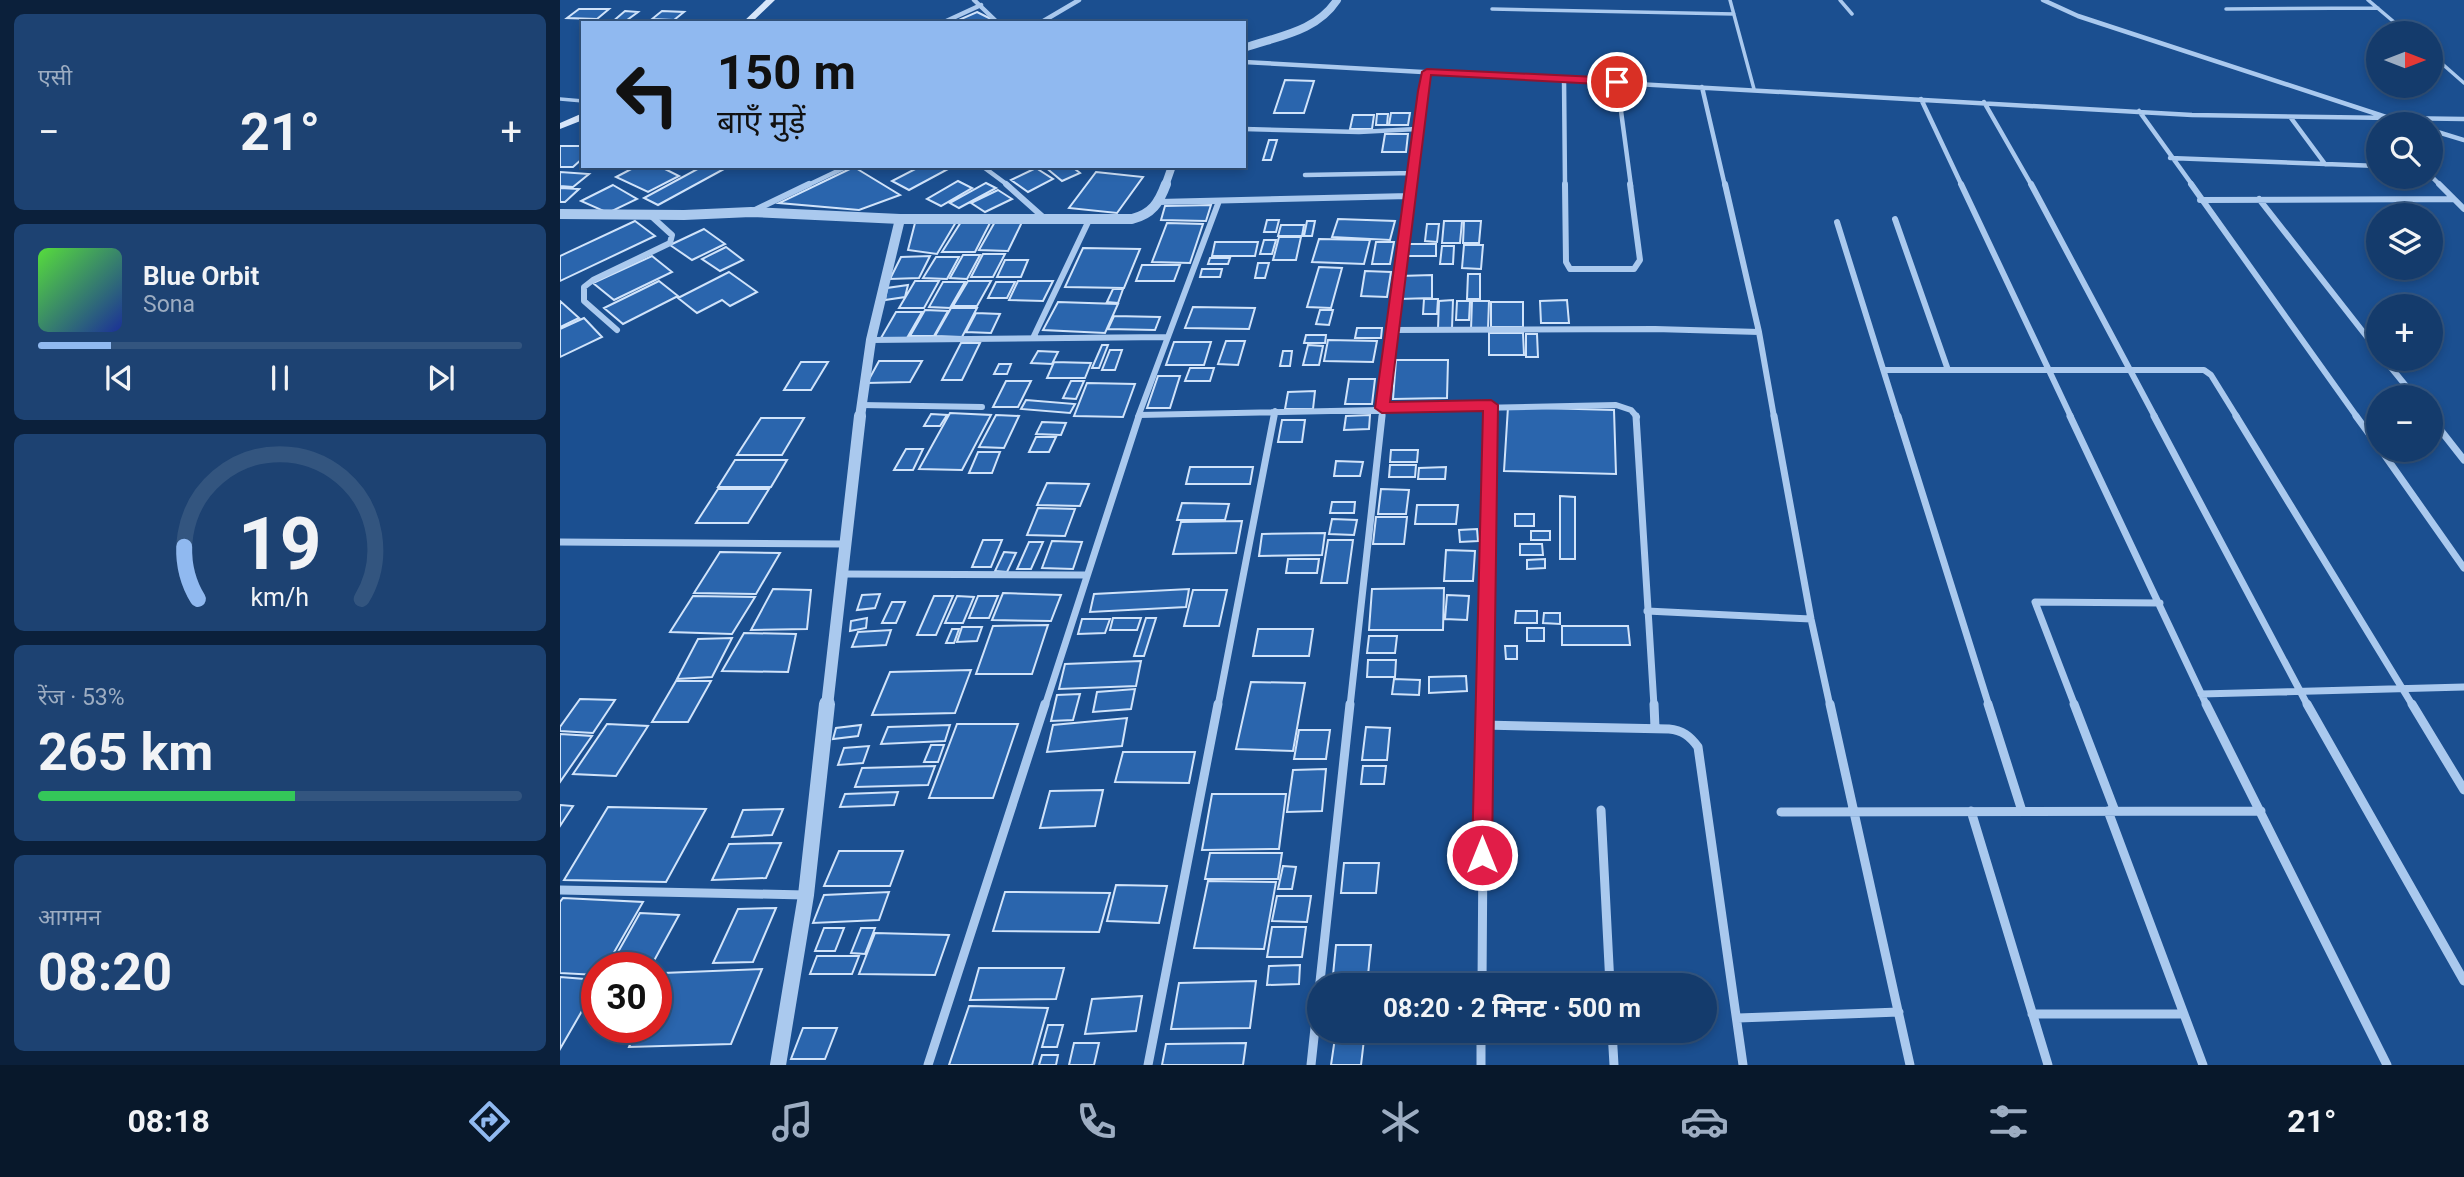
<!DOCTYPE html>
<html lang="hi">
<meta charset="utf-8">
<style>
:root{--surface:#143b6c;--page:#1d4272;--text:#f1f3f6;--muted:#9dadc2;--line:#33557f;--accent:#90b9f0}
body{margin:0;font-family:Roboto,"Noto Sans Devanagari",sans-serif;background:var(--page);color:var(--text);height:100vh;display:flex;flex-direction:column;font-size:26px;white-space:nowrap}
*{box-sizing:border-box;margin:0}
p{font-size:23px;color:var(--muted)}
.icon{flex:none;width:38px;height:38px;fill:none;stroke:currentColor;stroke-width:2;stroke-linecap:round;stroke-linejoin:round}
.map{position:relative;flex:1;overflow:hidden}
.sheet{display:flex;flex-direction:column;gap:14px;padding:14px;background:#0b203b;width:560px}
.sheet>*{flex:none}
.guide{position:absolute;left:21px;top:21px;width:665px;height:147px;border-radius:0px;box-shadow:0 4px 10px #0003,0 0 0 2px var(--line);background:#90b9f0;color:#111;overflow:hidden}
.needle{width:46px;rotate:90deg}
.fabs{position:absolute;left:1806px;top:21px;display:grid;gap:14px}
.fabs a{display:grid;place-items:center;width:77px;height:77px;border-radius:50%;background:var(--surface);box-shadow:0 4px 10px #0003,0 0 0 2px var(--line);font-size:35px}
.speed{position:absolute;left:21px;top:952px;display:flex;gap:14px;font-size:35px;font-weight:700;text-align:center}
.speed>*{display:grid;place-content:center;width:91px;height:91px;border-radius:50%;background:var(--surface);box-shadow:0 4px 10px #0003,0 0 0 2px var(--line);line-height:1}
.speed .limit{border:10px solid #d22;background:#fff;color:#111}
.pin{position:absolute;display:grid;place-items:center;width:60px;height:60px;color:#fff;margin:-30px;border:4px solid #fff;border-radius:50%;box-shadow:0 2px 7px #0007}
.me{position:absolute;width:77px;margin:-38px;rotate:0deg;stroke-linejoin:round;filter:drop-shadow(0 0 5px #0008)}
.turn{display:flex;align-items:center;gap:24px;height:147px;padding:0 21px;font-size:32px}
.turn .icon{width:91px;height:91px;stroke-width:2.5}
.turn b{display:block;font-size:49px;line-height:60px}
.big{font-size:52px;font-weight:700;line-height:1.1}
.sheet .tile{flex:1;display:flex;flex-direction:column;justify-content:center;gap:10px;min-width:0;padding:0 24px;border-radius:10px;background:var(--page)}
.sheet .dial{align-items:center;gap:0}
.dial svg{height:182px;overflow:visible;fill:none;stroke:var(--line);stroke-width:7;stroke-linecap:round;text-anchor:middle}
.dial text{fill:var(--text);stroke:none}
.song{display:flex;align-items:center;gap:21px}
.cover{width:84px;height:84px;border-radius:10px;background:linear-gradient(135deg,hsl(110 70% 55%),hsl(230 70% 35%))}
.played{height:7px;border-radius:4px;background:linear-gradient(90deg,var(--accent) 15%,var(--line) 15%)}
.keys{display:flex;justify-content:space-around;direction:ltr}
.heat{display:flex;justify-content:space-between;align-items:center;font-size:38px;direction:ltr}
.charge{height:10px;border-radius:5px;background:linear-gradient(90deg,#34c759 53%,var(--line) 0)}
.trip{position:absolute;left:747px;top:973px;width:410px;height:70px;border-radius:35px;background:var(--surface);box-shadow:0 4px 10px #0003,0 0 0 2px var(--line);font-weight:700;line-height:70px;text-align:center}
.tabs{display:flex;height:112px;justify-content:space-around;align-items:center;background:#08182b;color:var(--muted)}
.tabs .icon{width:49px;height:49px}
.tabs .selected{color:var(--accent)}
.tabs b{font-size:32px;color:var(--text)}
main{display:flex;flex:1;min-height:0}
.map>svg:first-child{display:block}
</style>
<main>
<section class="sheet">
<div class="tile"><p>एसी</p>
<div class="heat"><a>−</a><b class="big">21°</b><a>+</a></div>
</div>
<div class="tile">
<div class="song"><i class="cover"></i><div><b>Blue Orbit</b><p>Sona</p></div></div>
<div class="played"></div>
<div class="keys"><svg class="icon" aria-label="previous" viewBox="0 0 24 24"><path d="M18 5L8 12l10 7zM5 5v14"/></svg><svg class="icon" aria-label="pause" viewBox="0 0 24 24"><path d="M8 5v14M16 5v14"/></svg><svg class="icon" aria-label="next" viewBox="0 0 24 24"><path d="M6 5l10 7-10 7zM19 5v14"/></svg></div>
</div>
<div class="tile dial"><svg viewBox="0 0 100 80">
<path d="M14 69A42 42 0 1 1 86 69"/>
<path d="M14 69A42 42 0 0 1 8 46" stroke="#90b9f0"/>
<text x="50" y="56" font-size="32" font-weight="700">19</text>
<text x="50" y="72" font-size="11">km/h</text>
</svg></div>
<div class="tile"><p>रेंज · 53%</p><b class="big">265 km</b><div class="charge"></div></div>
<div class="tile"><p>आगमन</p><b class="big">08:20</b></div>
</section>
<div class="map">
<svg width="1904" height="1065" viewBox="0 0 1904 1065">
<rect width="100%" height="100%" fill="#1b4f90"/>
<!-- building -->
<path fill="#2a65ad" stroke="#d0e3fa" stroke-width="2" d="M19,9H49L37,19L7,18Z
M65,11L78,12L63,23H51Z
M102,11L124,12L114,20L92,19Z
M417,12L433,20L426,23H392Z
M725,80L754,81L744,113H714Z
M831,113H850L848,125H829Z
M817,114H828L827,125H816Z
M793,115H814L812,129H790Z
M825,134H848L846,152H822Z
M709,140H717L711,160H703Z
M0,146H23V158L13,167H0Z
M77,166H99L119,176L88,192L56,177Z
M143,166L164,169L98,205L84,198Z
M361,166L390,168L349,190L332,181Z
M488,166H511L520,173L502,181L485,167Z
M294,167L340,195L299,210L219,203Z
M476,168L493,179L468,192L451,180Z
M0,172L29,174L13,187L0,186Z
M536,172L583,177L557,213L509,208Z
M398,181L412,188L381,206L367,199Z
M426,183L436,188L399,208L390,203Z
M53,185L77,199L48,213L21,201Z
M0,188L19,189L5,202H0Z
M438,190L452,199L425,212L411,203Z
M651,205L646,221L601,220L605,206Z
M778,219L835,221L830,240L772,237Z
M436,220H463L448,251L419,250Z
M707,220H719L716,232H704Z
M75,221L95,236L0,281V256Z
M431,221L415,252H382L401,222Z
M747,221H755L752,236H744Z
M884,221H902L900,243H882Z
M904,221H921L919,243H903Z
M396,222L377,254L348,250L355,223Z
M607,223L643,224L630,263L592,262Z
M867,224H879L877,242L865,241Z
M721,225H744L742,236H718Z
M144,229L165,244L132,260L110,245Z
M719,237H741L736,260H713Z
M759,239L810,240L804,264L752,262Z
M704,240H716L712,254H700Z
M655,242H698L695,256H652Z
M816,242H834L830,264H812Z
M845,244H876V256H844Z
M904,245H923L921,269L902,268Z
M882,246H894L893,264H880Z
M166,247L183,260L160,271L142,259Z
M523,248L580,249L564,288L505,287Z
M423,254H445L433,277H411Z
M403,255H420L407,279L390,278Z
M92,256L112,272L54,300L33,283Z
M370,256L359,278L330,279L341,257Z
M376,257H399L387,279L363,278Z
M650,258H670L668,264H648Z
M445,260H468L461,277H437Z
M698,263H709L705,278H695Z
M582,265H620L614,281H576Z
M759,267L782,268L771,308L747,307Z
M642,269H662L660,277H640Z
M805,271L831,272L827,297L801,296Z
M169,272L197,292L170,306L162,300L137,313L118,298Z
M908,274H920V299H907Z
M872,275V298L839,299L840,276Z
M99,281L118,296L63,324L44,308Z
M355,281H379L364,308H339Z
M408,281H431L417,306H393Z
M458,281H493L483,301L449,300Z
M383,282H405L390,308L369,307Z
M436,282H455L447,298H428Z
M348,285L345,297L325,300L327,288Z
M553,289H563L558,303L547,302Z
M864,299H878L877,314H863Z
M893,300L892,328L878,329L879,301Z
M1007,300L1009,323H981L980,301Z
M0,301L19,318L0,327Z
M897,301H910L909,320H896Z
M912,301H929L928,329H911Z
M498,302L558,304L545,333L483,330Z
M931,302H963V327H931Z
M633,307L695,308L689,329L625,328Z
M391,308H417L402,337L375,336Z
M365,310L388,311L374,336H350Z
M760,310H773L769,325L756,324Z
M336,312H362L347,338H321Z
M416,313L440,314L431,333L406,332Z
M554,316L600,317L595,330L548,329Z
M24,318L42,337L0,357V329Z
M797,328H822L821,338H795Z
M929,333H963L964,355H929Z
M966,334H977L978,357H966Z
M746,335H766L765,343H744Z
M768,340L817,341L813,362L764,361Z
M666,341H685L678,365L658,364Z
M614,342H651L644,365H606Z
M401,343H420L402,380H382Z
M542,345H548L539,368H532Z
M748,345L763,346L759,365H743Z
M550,350H562L555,370H542Z
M478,351L498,352L492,364L471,363Z
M723,351H732L730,366H720Z
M836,360H888L887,398L833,399Z
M319,361H362L350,382L307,383Z
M241,362H268L251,390H224Z
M494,362L531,363L525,378H487Z
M439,364H451L447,374H434Z
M630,368H654L650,381H625Z
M598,376H620L610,408H587Z
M789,379H815L812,404H785Z
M446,381H471L458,407H433Z
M511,381H524L516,399L503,398Z
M527,383L575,384L563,417L514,416Z
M755,391L753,409H725L728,392Z
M466,400L515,404L510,413L461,409Z
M948,407L1054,410L1056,474L944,471Z
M390,413L431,415L402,470L359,469Z
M371,414L387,415L380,426H364Z
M436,415L459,416L444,448L419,447Z
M810,415L809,429L784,430L786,416Z
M201,418H244L222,455H177Z
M722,420H745L742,442H718Z
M482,422L506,423L501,435L476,434Z
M476,437H496L489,452H469Z
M346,449H363L353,470H334Z
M831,450H858L857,462H830Z
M418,452H440L432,473H409Z
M175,460H227L211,487H158Z
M776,461L803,462L800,476H774Z
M830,465H856L855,477H829Z
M630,467H693L690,484H626Z
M886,467L885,479H858L859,468Z
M487,483L529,484L520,506L477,505Z
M158,489H209L188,523H136Z
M821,489L849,490L846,514H818Z
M1000,496L1015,497V559H1000Z
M772,502H795L794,513H770Z
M622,503L669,504L665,520H617Z
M857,505H898L896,524H855Z
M478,508L515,509L505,536L467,535Z
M955,514H974V526H955Z
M816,517H847L844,544H813Z
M772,519L797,520L794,535L769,534Z
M682,521L676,553L613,554L621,522Z
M917,529L918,541L900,542L899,530Z
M971,531H990V540H971Z
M765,533L762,555L699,556L702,534Z
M423,540H442L431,567H412Z
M768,540H793L787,583H761Z
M492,541L522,542L513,569L482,568Z
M469,542H483L471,569H457Z
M960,544H982L983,555H960Z
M886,550L915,551L913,581H884Z
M160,552L220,553L196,594L134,593Z
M444,552L456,553L447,572L435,571Z
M728,559H759L757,573H726Z
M985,559V568L967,569V560Z
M884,588L883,630H809L812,589Z
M213,589L251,590L247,629L191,630Z
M629,589L626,607L530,612L534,594Z
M633,590H667L659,626H624Z
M443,593L501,595L491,621L432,620Z
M320,594L315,608L297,610L302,595Z
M887,595L909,596L907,620L885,619Z
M133,596L195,597L172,634L110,632Z
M374,596H393L376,635H357Z
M397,596L414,597L403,623H385Z
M418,596H438L429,618H409Z
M332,602H345L336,623H322Z
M956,611H977V623H955Z
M984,613H1000V624L983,623Z
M307,618L306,628L290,631L291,621Z
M553,618H581L577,630H550Z
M586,618H596L584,656H574Z
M522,619H550L545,633L518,634Z
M488,625L472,674H416L433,626Z
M1002,626H1068L1070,645H1002Z
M402,627H422L417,641L397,642Z
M967,628H984V641H967Z
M392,629H399L394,643H386Z
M698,629H753L749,656H693Z
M331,630L326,645L292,647L298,632Z
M184,633L236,634L228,672L162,671Z
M809,636H837L835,653H807Z
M172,638L152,677L117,679L138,639Z
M945,646H957V659H946Z
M808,660H836L835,677H807Z
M581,661L576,686L499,689L505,664Z
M411,670L395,713L312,715L330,672Z
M906,676L907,691L869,693V677Z
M834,679L860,680L859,695L832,694Z
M116,681H151L128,722H92Z
M691,682L745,683L733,751L676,749Z
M575,689L571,709L533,712L537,692Z
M520,694L513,720L491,721L497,695Z
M20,699L55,700L33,733L0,731V727Z
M567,718L562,746L487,752L493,725Z
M47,724L88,726L56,776L13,774Z
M397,724H458L433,798H369Z
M301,725L298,736L273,739L276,728Z
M390,725L385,741L321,744L328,727Z
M806,727L830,728L827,760H802Z
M739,730H770L766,759H734Z
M0,734L32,736L0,782Z
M371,745H384L378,762H364Z
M309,746L303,763L278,765L284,748Z
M563,752H635L629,783L555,782Z
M375,766L368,785L295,787L302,768Z
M803,766H826L824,784H801Z
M766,769L762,811L727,812L733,770Z
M543,790L535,826L480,828L490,791Z
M338,792L334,805L280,807L285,794Z
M652,794H726L719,849L642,850Z
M0,805L13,806L0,826Z
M48,807L146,809L106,882L4,880Z
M223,809L212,835L172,837L183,810Z
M221,843L206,878L152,880L169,844Z
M279,851H343L330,886H264Z
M650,853H722L718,879H645Z
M784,863H819L816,893H781Z
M723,866L736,867L732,889H718Z
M648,881L716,882L704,949L634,948Z
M556,885L607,886L599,923L547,921Z
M329,892L319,920L253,923L264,895Z
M445,892L550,893L539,932L433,931Z
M717,896H751L747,922L712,921Z
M3,898L83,902L45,968H37V975L0,973V902Z
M216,908L193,962L153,963L178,909Z
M80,913L119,915L90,968H49Z
M712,927H746L742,957H707Z
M264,928H284L275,951H255Z
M301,928H315L305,954L291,953Z
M315,933L389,935L375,975L299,974Z
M776,945H811L807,985H772Z
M257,956H299L292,974H250Z
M740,965L739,984L707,985L709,966Z
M419,968H504L496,999L410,1000Z
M202,969L171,1044L69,1047L78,1027H96V988L103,973Z
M0,977L37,980V985L0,1049Z
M696,981L690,1028L611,1029L619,983Z
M582,996L576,1031L525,1034L532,999Z
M409,1006L488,1008L472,1065H389Z
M488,1025H503L497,1047H482Z
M243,1028H277L265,1059H231Z
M776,1031H805L801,1065H771Z
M514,1043H539L534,1065H509Z
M686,1043L683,1065H602L606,1044Z
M482,1055H498L496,1065H479Z"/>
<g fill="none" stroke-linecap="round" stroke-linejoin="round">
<!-- service -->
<path stroke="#aac9ee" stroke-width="3.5" d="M1170,0L1194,89
M1280,0L1292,14
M1808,0L1847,33
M932,9L1174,14
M1666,9L1818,8
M1871,54L1904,83
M0,99L23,101"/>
<!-- minor-far3 -->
<path stroke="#aac9ee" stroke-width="4.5" d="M414,0L438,23
M1483,0L1518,16L1826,117
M382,23L421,5
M480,23L519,0
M684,62L1632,115L1904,119
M1004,78L1005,186
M1057,81L1071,186
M1142,87L1165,186
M1361,99L1402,186
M1424,102L1472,186
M1579,111L1633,186
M1731,118L1765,164
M684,129L799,132L857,129
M1871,130L1904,140
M1610,158L1818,166
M422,166L449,186
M745,175L854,173
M1871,176L1881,186
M246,186L288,166
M851,186L867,72"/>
<!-- minor-far2 -->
<path stroke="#aac9ee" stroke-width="6" d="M446,184L483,217
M1005,184L1006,262L1010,269H1074L1080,260L1070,184
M1165,184L1199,332L1214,417
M1401,184L1511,417
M1471,184L1595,417
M1631,184L1797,417
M1879,184L1904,209
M1699,199L1818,351
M1640,200L1893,199
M599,202L849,196
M193,211L249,184
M1335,219L1388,370
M1277,222L1338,417
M57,330L24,301V287L33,280L110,243L112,235L90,215
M831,330L1095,329L1199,332
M473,338L530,218
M311,340L607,337
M1824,359L1855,397
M1324,370H1644L1651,375L1677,417
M301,405L422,407
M579,415L1056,405L1071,410L1077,417
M578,417L659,201
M714,417L715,411
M822,417L851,184
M931,417V405"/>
<!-- minor-far1 -->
<path stroke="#aac9ee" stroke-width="7" d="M1076,416L1094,706
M1214,416L1251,619L1270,706
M1338,416L1429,706
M1510,416L1647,706
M1594,416L1748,706
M1676,416L1853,706
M1796,416L1818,446
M1871,418L1904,460
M1821,450L1904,568
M0,542L284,544
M283,574L527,575
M1087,611L1251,619
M1641,694L1904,687
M485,706L579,416
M658,706L714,416
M790,706L822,416
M923,706L931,416
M1515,706L1475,602L1600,603"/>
<!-- minor -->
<path stroke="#aac9ee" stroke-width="9" d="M1094,704L1095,728
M1270,704L1350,1065
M1428,704L1462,811
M1514,704L1555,811
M1646,704L1827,1065
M1747,704L1904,981
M1852,704L1904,790
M923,725L1109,729C1122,730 1130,736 1138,747L1183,1065
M1041,810L1050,985
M1411,811L1488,1065
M1548,811L1643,1065
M1221,812L1701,811
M0,890L245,895
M922,985L924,704
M1472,1014H1624
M1178,1018L1339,1012
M921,1031V1065
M1052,1031L1054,1065
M368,1065L485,704
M588,1065L658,704
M751,1065L790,704"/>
<!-- tertiary-far3 -->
<path stroke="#aac9ee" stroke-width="8" d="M684,48C718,36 756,32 777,0
M605,186L612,166"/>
<!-- tertiary-far2 -->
<path stroke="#aac9ee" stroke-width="10" d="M0,214L124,215L191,212L340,219H572C592,214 599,203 606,184
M300,417L311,340L340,219"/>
<!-- tertiary-far1 -->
<path stroke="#aac9ee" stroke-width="12" d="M267,706L300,416"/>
<!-- tertiary -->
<path stroke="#aac9ee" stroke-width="16" d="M218,1065L246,895L267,704"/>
<!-- secondary -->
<path fill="#d7e6fa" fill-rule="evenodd" d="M206,0H215L191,23H182Z
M23,113V120L0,129V123Z"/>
</g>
<!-- route -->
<path fill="#e11d48" stroke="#92132f" stroke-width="2" d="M867,69L1057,78L1062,82L1057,85L871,75L830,402L931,400L938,405L932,855L929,862L922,865L915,862L912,855L923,411L822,413L815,408L858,91L862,72Z"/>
</svg>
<div class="fabs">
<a><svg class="needle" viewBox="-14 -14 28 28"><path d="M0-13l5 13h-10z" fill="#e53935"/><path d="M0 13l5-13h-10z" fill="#9dadc2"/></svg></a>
<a><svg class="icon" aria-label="search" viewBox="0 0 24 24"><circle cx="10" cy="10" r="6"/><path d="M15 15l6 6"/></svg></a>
<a><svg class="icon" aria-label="layers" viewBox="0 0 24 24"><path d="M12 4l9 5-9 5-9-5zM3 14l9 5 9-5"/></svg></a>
<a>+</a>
<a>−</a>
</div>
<div class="speed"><div class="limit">30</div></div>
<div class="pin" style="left:1057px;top:82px;background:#d93025"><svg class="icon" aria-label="arrive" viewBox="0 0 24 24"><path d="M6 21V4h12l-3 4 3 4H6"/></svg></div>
<svg class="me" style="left:922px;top:855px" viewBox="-20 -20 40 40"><circle r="17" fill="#e11d48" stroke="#fff" stroke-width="3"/><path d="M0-11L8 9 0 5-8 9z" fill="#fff"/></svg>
<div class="trip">08:20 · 2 मिनट · 500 m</div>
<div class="guide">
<div class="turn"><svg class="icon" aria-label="left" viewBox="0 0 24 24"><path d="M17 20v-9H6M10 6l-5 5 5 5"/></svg><div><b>150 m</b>बाएँ मुड़ें</div></div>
</div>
</div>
</main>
<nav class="tabs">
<b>08:18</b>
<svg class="icon selected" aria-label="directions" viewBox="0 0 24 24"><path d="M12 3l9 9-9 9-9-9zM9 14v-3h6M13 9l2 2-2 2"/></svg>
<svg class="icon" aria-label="music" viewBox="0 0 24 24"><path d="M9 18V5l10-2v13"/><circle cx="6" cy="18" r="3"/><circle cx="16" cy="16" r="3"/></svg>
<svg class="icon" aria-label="phone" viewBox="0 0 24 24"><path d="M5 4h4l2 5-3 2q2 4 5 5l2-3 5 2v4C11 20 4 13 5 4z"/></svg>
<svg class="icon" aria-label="climate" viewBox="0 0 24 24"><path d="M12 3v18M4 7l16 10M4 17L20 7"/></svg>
<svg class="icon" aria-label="car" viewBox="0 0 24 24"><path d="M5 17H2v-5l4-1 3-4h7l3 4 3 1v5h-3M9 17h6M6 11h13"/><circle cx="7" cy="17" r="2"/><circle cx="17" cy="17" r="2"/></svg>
<svg class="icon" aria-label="filters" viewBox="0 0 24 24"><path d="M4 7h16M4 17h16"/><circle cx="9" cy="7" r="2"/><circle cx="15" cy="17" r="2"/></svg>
<b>21°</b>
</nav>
